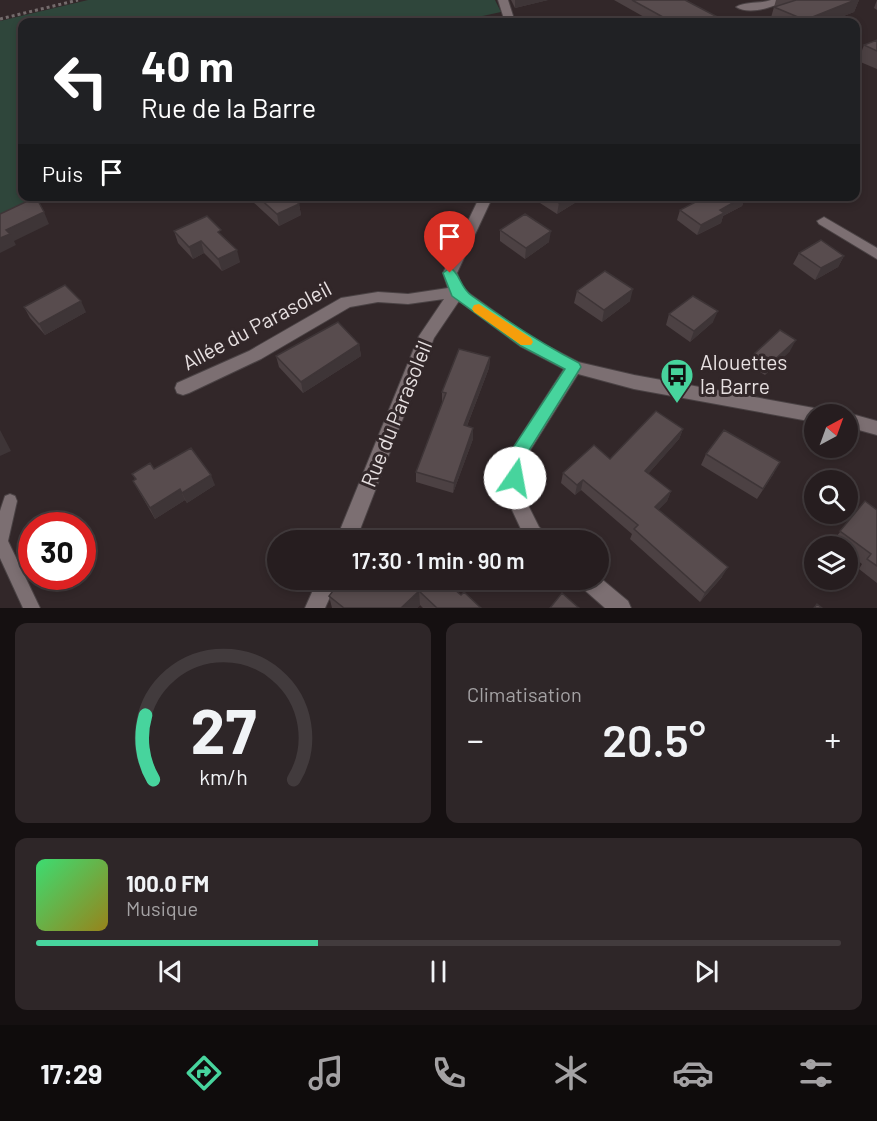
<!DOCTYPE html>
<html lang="fr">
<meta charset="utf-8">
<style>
:root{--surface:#261d1f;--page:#2e2628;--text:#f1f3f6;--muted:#a4a2a4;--line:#423b3d;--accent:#47d49d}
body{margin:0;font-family:Barlow,sans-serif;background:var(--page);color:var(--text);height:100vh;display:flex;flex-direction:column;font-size:22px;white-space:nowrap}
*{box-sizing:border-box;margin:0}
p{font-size:20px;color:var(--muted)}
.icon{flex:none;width:33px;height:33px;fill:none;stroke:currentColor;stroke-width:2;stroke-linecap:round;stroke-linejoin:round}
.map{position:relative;height:608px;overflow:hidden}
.details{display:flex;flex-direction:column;gap:15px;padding:15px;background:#151011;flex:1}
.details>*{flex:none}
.guide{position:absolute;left:18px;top:18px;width:842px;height:183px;border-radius:12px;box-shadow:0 3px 9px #0003,0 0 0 2px var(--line);background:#202124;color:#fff;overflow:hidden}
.needle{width:39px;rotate:41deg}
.controls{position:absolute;left:804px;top:404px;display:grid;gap:12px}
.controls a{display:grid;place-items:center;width:54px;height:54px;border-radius:50%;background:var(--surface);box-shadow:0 3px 9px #0003,0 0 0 2px var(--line);font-size:30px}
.speed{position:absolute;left:18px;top:512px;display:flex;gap:12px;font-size:30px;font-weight:700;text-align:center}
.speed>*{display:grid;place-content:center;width:78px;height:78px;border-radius:50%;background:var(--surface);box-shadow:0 3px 9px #0003,0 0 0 2px var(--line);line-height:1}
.speed .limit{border:9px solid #d22;background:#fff;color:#111}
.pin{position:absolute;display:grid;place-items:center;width:51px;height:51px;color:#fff;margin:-62px -26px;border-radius:50% 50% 50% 0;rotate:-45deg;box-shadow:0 0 6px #0007}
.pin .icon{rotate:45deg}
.me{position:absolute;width:66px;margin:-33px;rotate:12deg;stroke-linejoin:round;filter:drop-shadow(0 0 4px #0008)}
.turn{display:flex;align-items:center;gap:21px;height:126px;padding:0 24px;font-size:27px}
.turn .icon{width:78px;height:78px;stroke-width:2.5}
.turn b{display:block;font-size:42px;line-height:51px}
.then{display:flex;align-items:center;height:57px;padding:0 24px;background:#0003;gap:12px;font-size:22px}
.big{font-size:45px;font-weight:600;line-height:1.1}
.details .widget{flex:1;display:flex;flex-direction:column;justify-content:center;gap:9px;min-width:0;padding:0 21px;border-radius:12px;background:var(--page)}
.details .dial{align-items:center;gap:0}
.dial svg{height:156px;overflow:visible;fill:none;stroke:var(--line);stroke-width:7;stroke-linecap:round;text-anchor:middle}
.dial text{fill:var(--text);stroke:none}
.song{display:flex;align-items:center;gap:18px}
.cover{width:72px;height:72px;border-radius:9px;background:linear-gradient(135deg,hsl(140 70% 55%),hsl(50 70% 35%))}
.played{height:6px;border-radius:3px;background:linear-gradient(90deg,var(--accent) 35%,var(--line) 35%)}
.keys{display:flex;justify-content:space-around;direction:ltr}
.heat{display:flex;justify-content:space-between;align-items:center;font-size:33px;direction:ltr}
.details .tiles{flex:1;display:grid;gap:15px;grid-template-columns:1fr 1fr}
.widget:last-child{grid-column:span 2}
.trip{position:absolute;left:267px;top:530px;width:342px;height:60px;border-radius:30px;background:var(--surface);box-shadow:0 3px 9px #0003,0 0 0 2px var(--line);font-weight:600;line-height:60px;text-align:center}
.menu{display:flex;height:96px;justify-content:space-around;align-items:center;background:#0f0c0c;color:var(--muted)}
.menu .icon{width:42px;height:42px}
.menu .on{color:var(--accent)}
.menu b{font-size:27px;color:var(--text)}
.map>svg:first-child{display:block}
</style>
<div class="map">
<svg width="877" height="608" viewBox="0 0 877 608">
<rect width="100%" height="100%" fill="#322729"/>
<!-- green -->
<path fill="#2f463b" d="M88,0H495L501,12L455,22H22V196L44,197L0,217V21Z"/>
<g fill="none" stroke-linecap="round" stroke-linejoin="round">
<defs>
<path id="lane" d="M10,494L15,496L17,501L8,541L40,608H23L0,558V511L5,496Z"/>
<path id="street" d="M498,0H508L515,22H505Z
M771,0H785C773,8 749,15 736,7C745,1 760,4 771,0Z
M480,196H493L457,273L463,289L532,338L578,362L634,375L814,408L820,410L822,414H814V422L634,389L578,374L524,460V497L539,527L547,534L550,540H526L506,497V459L564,369L520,346L459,301L434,338L356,540H336L419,336L444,299L408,304L378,302L350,307L261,359L189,393L183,395L177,393L175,388L177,383L249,351L341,298L378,292L408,294L448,288L443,273Z
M824,217L877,248V259L819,224L817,221Z
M848,413L877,421V435L848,427V414H845Z
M598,576L628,601L631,608H605L580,586L577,579H598Z
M318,579H338L325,608H305Z"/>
</defs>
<!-- lane casing -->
<use href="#lane" stroke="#4a4244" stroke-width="2"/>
<!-- street casing -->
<use href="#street" stroke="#4a4244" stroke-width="2"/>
<!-- path -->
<path stroke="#756c6d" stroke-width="3" stroke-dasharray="3 3" stroke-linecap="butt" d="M0,19L78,0"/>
<!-- lane -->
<use href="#lane" fill="#7c6f72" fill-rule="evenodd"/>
<!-- street -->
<use href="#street" fill="#7c6f72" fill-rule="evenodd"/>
</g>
<!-- wall -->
<path fill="#4c4143" d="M511,0H548L515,8Z
M614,0H687H686L727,22H653Z
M776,0H859L854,12L828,22H773L770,21Z
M877,0V10L874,8Z
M877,40V69L858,61L864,45Z
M251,196H294V200L299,204L301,215L279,226L252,201Z
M541,196H586L557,214L540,203Z
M707,196H746L742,206L723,216L721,223L697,235L677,220L680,210Z
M500,230L549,242L525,259L500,241Z
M174,231L223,237L240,262L222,271L204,253L193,259L178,243Z
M799,253L844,256L838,267L815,280L793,264Z
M577,291L630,301L602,322L574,303Z
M24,307L86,312L45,335L30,318Z
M669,314L713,322L690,342L666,325Z
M359,344L361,356L303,393L279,367L276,356Z
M790,351L765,375L749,365L754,354Z
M490,357L489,368L467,426L473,428V439L453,493L416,482V472L442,403V392Z
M683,429L679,439L648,474L671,491L667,501L658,510L722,577L700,602L630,539L632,534L581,490L575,495L561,483L563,473L610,459Z
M706,454L774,473L757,499L701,465Z
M154,469L215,485L187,503L185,500L155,519L133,481L135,479L132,474Z
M865,501L877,510V583L859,569L862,564L848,553V546H838L832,542Z
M342,579L461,595L481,608H423L420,605L417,608H332L329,596Z"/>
<!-- shaded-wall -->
<path fill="#3e3537" d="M515,0H548L515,8Z
M855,0H859L854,12L828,22H804L805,20Z
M569,196H586L557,214L559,203Z
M745,196H746L742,206L723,216L721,223L697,235L701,225L720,210Z
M299,204L301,215L279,226L277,214Z
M44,212L49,224L14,241L16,245L0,253V238L6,230Z
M551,231L549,242L525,259L526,248Z
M201,241L204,253L193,259L189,247Z
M237,250L240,262L222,271L218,259Z
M844,256L838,267L815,280L821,268Z
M633,289L630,301L602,322L604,310Z
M81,301L86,312L45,335L39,324Z
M718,311L713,322L690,342L694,331Z
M796,340L790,351L765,375L770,364Z
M359,344L361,356L303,393L301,382Z
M490,357L489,368L463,436L464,425Z
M473,428V439L453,493L454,483Z
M683,429L679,439L641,482L645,471Z
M0,430L11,451L0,456Z
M211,475L215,485L187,503L182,493Z
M583,480L581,490L575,495L577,485Z
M180,489L185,500L155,519L150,508Z
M671,491L667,501L651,517L655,507Z
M728,567L722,577L700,602L705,593Z
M419,591L420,605L417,608H401Z"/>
<!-- building -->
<path fill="#584c4e" stroke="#3e3537" stroke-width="1.5" d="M632,0H685L727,22H672Z
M796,0H855L805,20L774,7Z
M877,40V51L864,45Z
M257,196H290L299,204L277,214Z
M549,196H569L559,203Z
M707,196H745L720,210L724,213L701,225L680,210Z
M36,197L44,212L6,230L10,234L0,238V214Z
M525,214L551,231L526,248L500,230Z
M207,216L221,230L218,232L237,250L218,259L201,241L189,247L174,231Z
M821,240L844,256L821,268L799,253Z
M605,271L633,289L604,310L577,291Z
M65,285L81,301L39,324L24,307Z
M693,296L718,311L694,331L669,314Z
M338,322L359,344L301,382L276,356Z
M780,330L796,340L770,364L754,354Z
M459,349L490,357L464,425L473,428L454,483L416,472L446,393L442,392Z
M656,411L683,429L645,471L671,491L655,507L728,567L705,593L634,529L638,525L583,480L577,485L563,473L594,445L610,459Z
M724,430L780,462L763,489L706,454Z
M191,448L211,475L182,493L180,489L150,508L133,481L136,479L132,474L150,463L154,469Z
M865,501L877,510V566L867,559L871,554L840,531Z
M362,530L372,540H357Z
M342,579H442L461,595L464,592L481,608H437L419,591L401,608H344L329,596Z
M562,593L579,608H550Z
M817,604L822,608H814Z"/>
<!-- route -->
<path fill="#47d49d" stroke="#2e8a66" stroke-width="1.5" d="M450,268C459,271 460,288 472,296C507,321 540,343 579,363L581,367L523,460V478L521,483L515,485L509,483L507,478V459L509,454L565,369L521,346L452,296L443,273Z"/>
<!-- slow -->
<path fill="#f59e0b" d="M479,304L531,338L533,342L531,345H521L474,312L472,309L474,305Z"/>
<!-- icons -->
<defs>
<symbol id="bus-pin" viewBox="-11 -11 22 30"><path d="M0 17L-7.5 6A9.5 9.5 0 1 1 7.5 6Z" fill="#47d49d" stroke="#322729"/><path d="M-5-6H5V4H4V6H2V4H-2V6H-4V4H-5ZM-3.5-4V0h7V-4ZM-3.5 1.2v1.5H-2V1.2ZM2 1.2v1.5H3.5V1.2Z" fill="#111"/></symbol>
</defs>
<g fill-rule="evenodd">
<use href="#bus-pin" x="658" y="356" width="38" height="52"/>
</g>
<g text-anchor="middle" stroke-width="6" stroke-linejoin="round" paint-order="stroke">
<!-- street labels -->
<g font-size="21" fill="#e7e0e1" stroke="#322729">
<text transform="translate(257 326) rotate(-28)" y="7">Allée du Parasoleil</text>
<text transform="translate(397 414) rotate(-68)" y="7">Rue du Parasoleil</text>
</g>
<!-- poi labels -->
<g font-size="21" fill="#e7e0e1" stroke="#322729" text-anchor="start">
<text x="700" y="370">Alouettes<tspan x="700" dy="24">la Barre</tspan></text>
</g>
</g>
</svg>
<div class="controls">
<a><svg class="needle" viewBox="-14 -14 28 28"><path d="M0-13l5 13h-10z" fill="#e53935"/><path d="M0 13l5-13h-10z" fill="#a4a2a4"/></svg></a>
<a><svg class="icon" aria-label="search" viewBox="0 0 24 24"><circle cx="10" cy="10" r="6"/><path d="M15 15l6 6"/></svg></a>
<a><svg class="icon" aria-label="layers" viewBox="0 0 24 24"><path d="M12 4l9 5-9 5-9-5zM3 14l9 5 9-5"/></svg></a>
</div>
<div class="speed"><div class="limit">30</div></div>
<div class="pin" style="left:450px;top:273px;background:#d93025"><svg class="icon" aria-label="arrive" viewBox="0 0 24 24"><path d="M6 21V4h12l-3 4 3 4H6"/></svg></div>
<svg class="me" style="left:515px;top:478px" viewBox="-20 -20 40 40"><circle r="19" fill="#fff"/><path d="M0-13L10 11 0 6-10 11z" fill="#47d49d"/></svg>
<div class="trip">17:30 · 1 min · 90 m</div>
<div class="guide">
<div class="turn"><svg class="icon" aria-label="left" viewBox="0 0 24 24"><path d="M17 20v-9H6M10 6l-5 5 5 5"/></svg><div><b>40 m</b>Rue de la Barre</div></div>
<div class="then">Puis<svg class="icon" aria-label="arrive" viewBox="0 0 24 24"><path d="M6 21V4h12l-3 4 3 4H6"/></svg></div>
</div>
</div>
<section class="details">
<div class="tiles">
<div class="widget dial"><svg viewBox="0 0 100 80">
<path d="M14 69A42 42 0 1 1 86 69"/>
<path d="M14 69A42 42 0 0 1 10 36" stroke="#47d49d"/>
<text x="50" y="56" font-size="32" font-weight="700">27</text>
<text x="50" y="72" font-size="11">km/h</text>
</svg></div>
<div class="widget"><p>Climatisation</p>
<div class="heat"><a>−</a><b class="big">20.5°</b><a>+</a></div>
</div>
<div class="widget">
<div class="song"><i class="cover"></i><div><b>100.0 FM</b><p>Musique</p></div></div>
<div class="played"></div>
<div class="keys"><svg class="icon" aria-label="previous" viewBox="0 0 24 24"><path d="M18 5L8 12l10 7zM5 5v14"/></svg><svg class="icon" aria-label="pause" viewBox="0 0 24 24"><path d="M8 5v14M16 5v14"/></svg><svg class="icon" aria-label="next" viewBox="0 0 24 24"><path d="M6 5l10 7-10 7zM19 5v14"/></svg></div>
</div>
</div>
</section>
<nav class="menu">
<b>17:29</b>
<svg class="icon on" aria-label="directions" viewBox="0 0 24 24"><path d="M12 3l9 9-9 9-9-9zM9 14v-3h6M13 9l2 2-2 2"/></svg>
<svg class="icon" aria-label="music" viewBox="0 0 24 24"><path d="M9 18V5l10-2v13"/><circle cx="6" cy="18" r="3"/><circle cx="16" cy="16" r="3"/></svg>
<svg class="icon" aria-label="phone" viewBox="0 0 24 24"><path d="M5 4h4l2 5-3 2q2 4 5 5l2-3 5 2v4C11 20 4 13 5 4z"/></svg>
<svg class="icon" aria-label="climate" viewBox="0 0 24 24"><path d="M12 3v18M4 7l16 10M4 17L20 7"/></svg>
<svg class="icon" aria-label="car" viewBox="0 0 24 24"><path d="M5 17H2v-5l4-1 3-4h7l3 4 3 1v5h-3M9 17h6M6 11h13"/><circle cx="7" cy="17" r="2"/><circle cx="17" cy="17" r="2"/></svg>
<svg class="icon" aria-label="filters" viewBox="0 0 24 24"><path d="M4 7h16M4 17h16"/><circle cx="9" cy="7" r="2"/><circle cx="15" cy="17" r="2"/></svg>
</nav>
